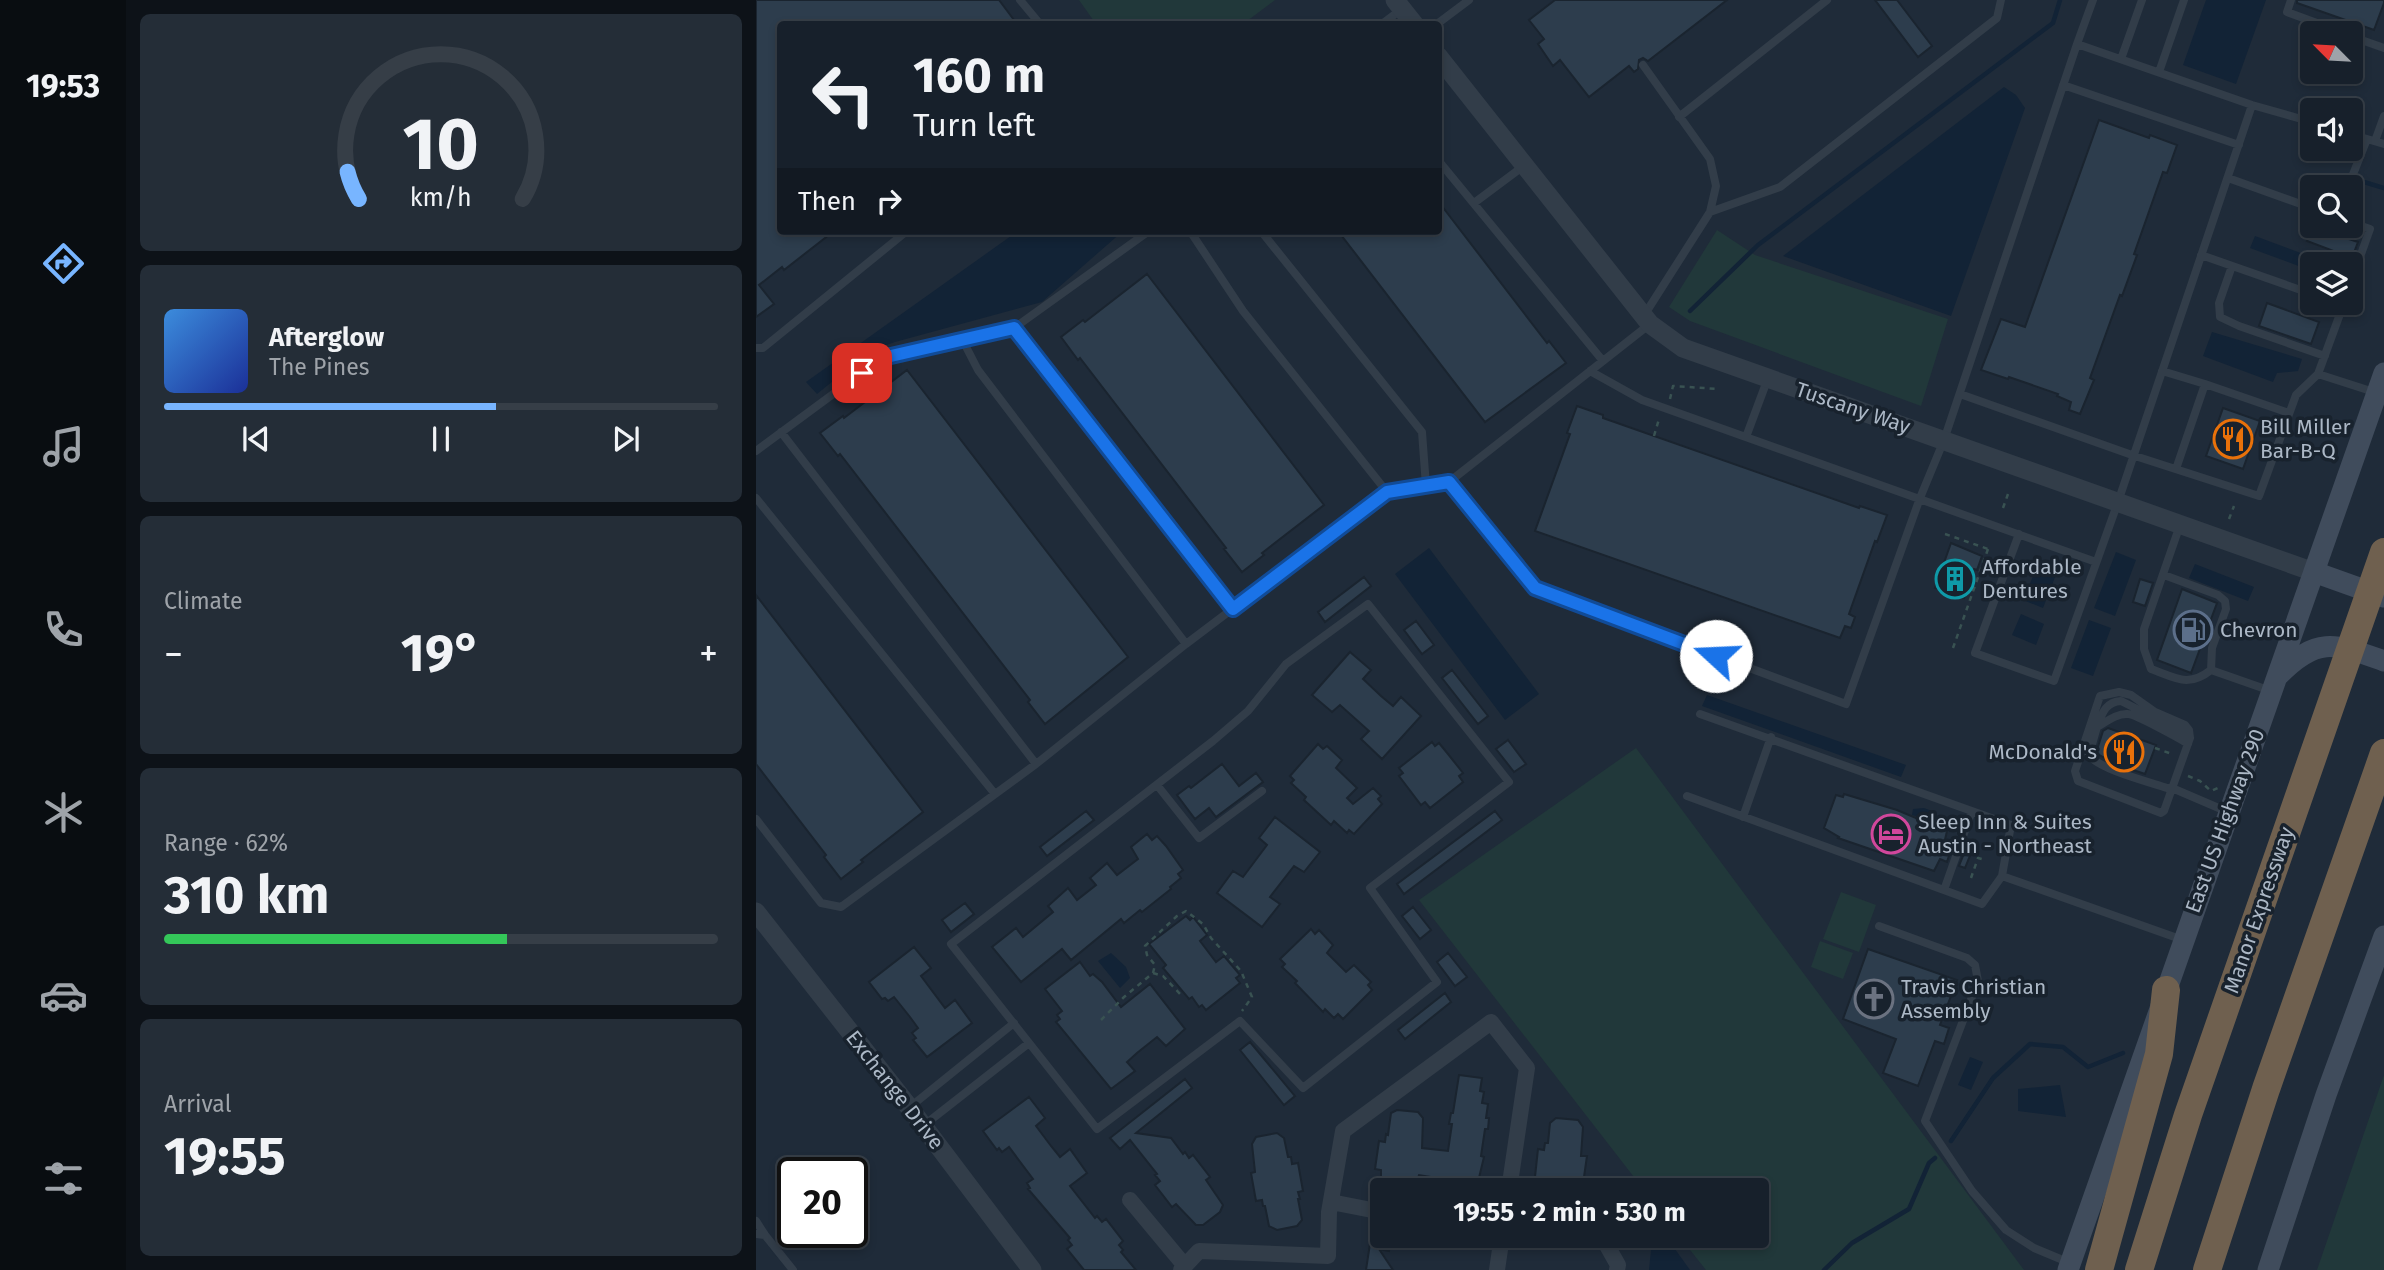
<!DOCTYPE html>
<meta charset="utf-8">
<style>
:root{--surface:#17202b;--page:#242d37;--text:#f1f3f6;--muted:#9ea3a9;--line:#363e47;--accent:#78b5ff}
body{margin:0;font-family:"Fira Sans",sans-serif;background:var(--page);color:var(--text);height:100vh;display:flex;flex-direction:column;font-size:26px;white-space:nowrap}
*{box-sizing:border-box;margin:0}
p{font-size:23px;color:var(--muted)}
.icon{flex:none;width:38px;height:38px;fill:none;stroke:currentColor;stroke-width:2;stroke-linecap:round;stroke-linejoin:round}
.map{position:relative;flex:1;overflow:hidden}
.panel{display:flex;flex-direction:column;gap:14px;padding:14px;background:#0d1218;width:630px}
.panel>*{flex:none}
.top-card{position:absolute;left:21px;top:21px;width:665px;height:214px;border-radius:7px;box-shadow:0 4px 10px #0003,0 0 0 2px var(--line);background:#17202b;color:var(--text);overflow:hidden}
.needle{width:46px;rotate:294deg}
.tools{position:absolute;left:1544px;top:21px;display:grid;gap:14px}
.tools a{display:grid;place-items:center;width:63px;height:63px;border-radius:7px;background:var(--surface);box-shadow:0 4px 10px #0003,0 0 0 2px var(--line);font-size:35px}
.speed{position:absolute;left:21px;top:1157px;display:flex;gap:14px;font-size:35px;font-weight:700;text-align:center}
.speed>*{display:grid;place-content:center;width:91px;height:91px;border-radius:50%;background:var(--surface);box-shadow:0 4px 10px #0003,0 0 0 2px var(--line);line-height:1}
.speed .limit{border:4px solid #111;border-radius:10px;background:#fff;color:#111}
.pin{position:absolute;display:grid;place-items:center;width:60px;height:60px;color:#fff;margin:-30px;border-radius:14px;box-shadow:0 4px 10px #0006}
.me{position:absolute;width:77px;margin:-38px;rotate:290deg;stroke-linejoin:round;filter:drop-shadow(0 0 5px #0008)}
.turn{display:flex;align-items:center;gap:24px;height:147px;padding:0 21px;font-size:32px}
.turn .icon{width:91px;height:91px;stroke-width:2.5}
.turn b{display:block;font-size:49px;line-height:60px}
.then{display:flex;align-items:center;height:66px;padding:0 21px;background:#0003;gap:14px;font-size:26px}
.big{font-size:52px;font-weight:700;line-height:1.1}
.panel .card{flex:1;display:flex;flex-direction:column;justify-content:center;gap:10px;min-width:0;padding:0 24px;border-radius:10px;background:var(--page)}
.panel .dial{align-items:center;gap:0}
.dial svg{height:182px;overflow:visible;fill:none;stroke:var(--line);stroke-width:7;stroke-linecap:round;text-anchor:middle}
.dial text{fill:var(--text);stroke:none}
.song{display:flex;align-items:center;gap:21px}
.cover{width:84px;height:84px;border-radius:10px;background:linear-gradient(135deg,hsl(210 70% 55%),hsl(230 70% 35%))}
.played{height:7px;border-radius:4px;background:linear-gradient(90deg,var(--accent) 60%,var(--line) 60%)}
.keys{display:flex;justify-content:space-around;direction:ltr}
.heat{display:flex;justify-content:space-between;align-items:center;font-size:38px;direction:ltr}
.charge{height:10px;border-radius:5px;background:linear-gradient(90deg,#34c759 62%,var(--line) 0)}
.trip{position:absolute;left:614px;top:1178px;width:399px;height:70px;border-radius:7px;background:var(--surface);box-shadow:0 4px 10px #0003,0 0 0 2px var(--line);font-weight:700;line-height:70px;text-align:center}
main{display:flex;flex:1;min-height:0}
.menu{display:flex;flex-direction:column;width:126px;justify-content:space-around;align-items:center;background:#090d11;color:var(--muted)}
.menu .icon{width:49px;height:49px}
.menu .active{color:var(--accent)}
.menu b{font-size:32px;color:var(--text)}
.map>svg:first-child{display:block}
</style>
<main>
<nav class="menu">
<b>19:53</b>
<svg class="icon active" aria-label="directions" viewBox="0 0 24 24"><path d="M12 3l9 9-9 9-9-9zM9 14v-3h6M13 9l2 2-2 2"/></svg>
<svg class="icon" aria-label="music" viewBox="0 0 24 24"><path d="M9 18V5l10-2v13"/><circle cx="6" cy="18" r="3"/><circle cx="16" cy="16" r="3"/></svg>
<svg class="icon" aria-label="phone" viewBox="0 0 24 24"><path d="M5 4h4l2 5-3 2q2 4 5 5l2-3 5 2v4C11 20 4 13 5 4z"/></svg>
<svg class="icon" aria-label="climate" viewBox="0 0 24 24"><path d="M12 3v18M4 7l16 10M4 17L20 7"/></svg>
<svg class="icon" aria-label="car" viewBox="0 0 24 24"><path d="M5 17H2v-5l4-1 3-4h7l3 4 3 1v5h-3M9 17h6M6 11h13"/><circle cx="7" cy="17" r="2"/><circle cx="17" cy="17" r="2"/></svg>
<svg class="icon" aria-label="filters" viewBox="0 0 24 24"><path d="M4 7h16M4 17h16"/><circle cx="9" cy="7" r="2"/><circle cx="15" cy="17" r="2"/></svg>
</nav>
<section class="panel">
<div class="card dial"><svg viewBox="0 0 100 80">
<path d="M14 69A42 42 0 1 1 86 69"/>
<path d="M14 69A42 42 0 0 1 9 57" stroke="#78b5ff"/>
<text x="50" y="56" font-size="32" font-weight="700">10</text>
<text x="50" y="72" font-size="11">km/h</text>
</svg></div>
<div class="card">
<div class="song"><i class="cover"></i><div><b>Afterglow</b><p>The Pines</p></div></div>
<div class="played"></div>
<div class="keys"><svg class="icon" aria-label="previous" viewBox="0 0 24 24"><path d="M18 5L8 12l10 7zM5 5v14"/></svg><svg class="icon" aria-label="pause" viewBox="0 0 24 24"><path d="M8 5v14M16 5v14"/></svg><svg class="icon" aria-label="next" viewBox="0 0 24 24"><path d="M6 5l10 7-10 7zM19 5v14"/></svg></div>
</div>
<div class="card"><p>Climate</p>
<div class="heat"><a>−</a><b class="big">19°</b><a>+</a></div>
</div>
<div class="card"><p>Range · 62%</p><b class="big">310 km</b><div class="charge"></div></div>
<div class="card"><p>Arrival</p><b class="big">19:55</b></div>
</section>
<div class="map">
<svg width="1628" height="1270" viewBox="0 0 1628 1270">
<rect width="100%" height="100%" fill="#1f2b39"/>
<!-- green -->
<path fill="#21383a" d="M323,0H519L487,24H340Z
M961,230L999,255L1192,319L1165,406L934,321L913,307Z
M880,748L1268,1270H950L923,1236H1001V1190H888L663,900Z
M1085,892L1120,905L1103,952L1067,939Z
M1064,941L1097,953L1087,979L1055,967Z
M1628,1075V1270H1561Z"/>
<!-- water -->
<path fill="#122336" d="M1450,0H1510L1480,84L1427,65Z
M1248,87L1260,95L1269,108L1195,316L1027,256Z
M262,231H367L286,302L139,342L114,351L61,394L50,382Z
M1499,236L1574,264H1556V271L1494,248Z
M1456,332L1546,359L1542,371L1521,373L1517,382L1447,356Z
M673,548L783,694L749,720L639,574Z
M1360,552L1380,560L1359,616L1338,608Z
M1284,560L1303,567L1287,608L1267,600Z
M1439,564L1498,587L1492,601L1433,578Z
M1265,614L1288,624L1280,645L1256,635Z
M1333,620L1355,628L1337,676L1315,668Z
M951,695L1150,765L1145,777L946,706Z
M1168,808L1181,813L1177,821L1156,815L1157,809Z
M355,953L370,967L374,978L364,988L342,961Z
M1214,1057L1227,1062L1215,1090L1202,1085Z
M1304,1085L1310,1117L1262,1111V1089Z
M911,1238L934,1270H893L895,1250Z"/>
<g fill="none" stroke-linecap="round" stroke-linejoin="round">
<!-- stream -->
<path stroke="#122336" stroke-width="4.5" d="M1608,182L1628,188
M934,311L1002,245L1297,23L1304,0
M1195,1141L1237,1078L1274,1044L1307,1047L1332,1067L1367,1053
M1068,1270L1096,1243L1153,1209L1173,1163L1179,1158"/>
</g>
<!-- building -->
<path fill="#2d3d4d" stroke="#1a242f" stroke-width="2" d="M0,0H243L261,24H24V231H78L28,270L26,267L3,285L18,304L0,317Z
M799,0H971L892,61L887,58L883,60L882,69L878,72L873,66L833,97L804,60L797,66L782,44L788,39L773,20Z
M1119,0H1141L1176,46L1162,57Z
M1541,0H1628V3L1618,30L1541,3Z
M1343,120L1393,138L1394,135L1421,145L1411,173L1407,172L1378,254L1381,255L1366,296L1364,295L1334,378L1338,380L1324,414L1313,410L1315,402L1301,396L1302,394L1253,377L1252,379L1225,370L1245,319L1269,327Z
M682,201L791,343L793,341L810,363L729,422L582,231H682Z
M1556,227L1602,242L1596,258L1551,241Z
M391,274L568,505L506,553L508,555L486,572L468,549L470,548L324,358L322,360L305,337L327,320L329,322Z
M1511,303L1563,322L1555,344L1503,326Z
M151,370L372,657L289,724L272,702L274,700L84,454L82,456L64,433L87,416L88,418Z
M821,406L847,415V418L1103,508L1104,506L1131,515L1121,542L1119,541L1093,614L1099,617L1095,628L1089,626L1084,638L779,531L814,434L811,433Z
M1467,408L1504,421L1487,469L1450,456Z
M1195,543L1226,556L1221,570L1218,569L1208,598L1179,588Z
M608,577L615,586L569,622L562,612Z
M1384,579L1397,583L1389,606L1377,602Z
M1426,589L1461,603L1435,673L1401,660Z
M0,595L167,812L105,860L107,862L85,879L68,857L70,855L0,764Z
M660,621L678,645L666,654L648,630Z
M594,652L615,670L607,679L625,696L637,706L645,697L665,716L626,759L605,739L613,731L584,705L576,712L556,695Z
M696,670L732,716L722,724L686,678Z
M1352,728L1400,745L1389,774L1359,764L1340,753L1347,731Z
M752,740L770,764L758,772L740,749Z
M676,742L679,746L683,743L692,754L707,773L703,776L707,782L674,808L669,802L665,805L643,776L647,773L643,768Z
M562,744L567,749L571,746L586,760L580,768L601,788L591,798L597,804L617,788L625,796L622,799L626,804L598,834L593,830L591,833L578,821L575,825L548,800L550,797L535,783L538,780L534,776Z
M466,764L483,786L500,773L507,782L460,817L453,808L439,819L421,795L433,786L435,788Z
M1088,794L1141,810L1191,831L1188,844L1196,846L1191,862L1184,859L1178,871L1082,838L1083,837L1068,828L1080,795L1087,797Z
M330,811L338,820L291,856L284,847Z
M739,811L746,820L648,894L641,884Z
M519,817L564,852L548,872L538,866L514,897L524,904L506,927L461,893L477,871L487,877L511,845L503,838Z
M391,834L396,840L401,836L410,846L427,870L422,874L425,878L414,887L415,889L386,912L384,910L368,923L365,919L315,960L306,949L265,982L236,947L260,928L267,937L297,912L292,906L312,888L321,900L340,885L334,878L351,863L361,875L382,859L375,847Z
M1209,851L1215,853L1209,868L1203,866Z
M209,903L218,914L195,932L186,920Z
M657,907L675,930L664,939L646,916Z
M430,916L434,920L437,917L451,935L444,941L460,962L468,956L484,975L480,978L484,983L450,1010L446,1005L443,1007L436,997L433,999L407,968L410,965L393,944Z
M555,929L559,934L563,930L577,945L571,953L590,972L598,965L615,982L612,985L616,990L587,1019L582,1014L578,1018L569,1009L567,1012L539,983L541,981L526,967L529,964L524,959Z
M158,947L175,968L165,976L189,1008L199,1000L216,1023L171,1057L157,1040L160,1038L156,1033L162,1028L154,1017L138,997L132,1001L129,998L126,999L113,982Z
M1112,949L1201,980L1184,1025L1193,1028L1188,1044L1179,1041L1162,1086L1127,1073L1140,1039L1087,1019Z
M692,953L711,977L699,986L681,962Z
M324,962L334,976L337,974L346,982L365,1007L394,984L429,1029L410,1046L401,1037L381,1053L371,1062L379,1071L355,1089L300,1022L304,1019L301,1015L306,1011L289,989Z
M689,993L695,1002L649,1039L642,1030Z
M494,1042L539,1096L528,1105L484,1050Z
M703,1075L726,1078L724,1091L728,1092L726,1103L732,1104L730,1118H733L732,1129H729L725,1156L728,1157L722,1182H716L715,1190H688V1179L663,1175L658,1190H625V1170L619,1169L623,1141L629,1142L630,1134L632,1135L635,1113L641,1110L662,1112L667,1118L666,1148L692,1151L696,1124H693L695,1113H697Z
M429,1079L436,1088L380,1133L415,1138L427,1154L429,1152L433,1158L437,1155L454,1177L450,1180L467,1205L464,1212L447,1225H440L420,1204L416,1207L399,1185L404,1181L399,1175L401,1174L374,1140L364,1149L354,1138Z
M273,1097L289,1118L280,1126L295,1146L304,1157L314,1149L331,1173L314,1186L339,1218L341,1216L346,1222L350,1219L367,1241L363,1245L367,1250L365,1252L380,1270H328L311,1249L316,1245L312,1240L314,1238L272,1189L274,1188L271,1183L277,1179L253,1147L246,1152L243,1148L241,1150L227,1131Z
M800,1118L822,1120L827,1127L825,1156H831L827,1184L822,1183L821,1190H785L784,1178L779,1177L782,1149L788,1150L789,1143H792L794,1123Z
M521,1133L528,1138L532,1157H535L536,1164L542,1163L547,1191L542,1192L544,1199H542L546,1220L541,1226L521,1230L513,1226L509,1206H507L506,1200L500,1201L495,1173L499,1172L496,1144L500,1137Z
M615,1237L634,1240L633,1251L623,1249L637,1270H610Z"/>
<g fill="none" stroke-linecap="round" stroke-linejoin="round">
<!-- path -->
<path stroke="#395252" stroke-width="2.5" stroke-dasharray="5 5" stroke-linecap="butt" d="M914,399L917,386L962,389
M898,436L903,419
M1247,508L1252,494
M1473,519L1478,506
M1189,534L1232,549L1233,546
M1197,648L1232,549
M1399,748L1416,754
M1432,776L1444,781L1455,791L1464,787
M1215,878L1222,858L1226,859
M397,973L407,976L427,997
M345,1020L368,997L397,973L399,965L391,955L389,946L421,916L430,911L447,924L455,938L485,971L496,997L486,1011"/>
<!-- service -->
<path stroke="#323d49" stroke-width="8" d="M264,0L284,24
M1337,0L1321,44L1496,105L1556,122
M1535,0L1531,12L1588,33
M626,24L646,9
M681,24L713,0
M1594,36L1628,48
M1365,59L1386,0
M887,65L954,159L960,186L954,212L889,314
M1403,72L1428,0
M1307,85L1483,145
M923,117L1071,0
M1594,134L1611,139
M1619,141L1628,116
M682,160L847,361
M1472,178L1556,208
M1592,187L1611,139L1628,144
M718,203L769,165
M954,212L1024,187L1241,18L1245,0
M1594,222L1614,229L1594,285
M434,231L487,311L631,492
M505,231L666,432L670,486
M1445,255L1556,294
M1476,266L1463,303L1464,317L1483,326L1569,356
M1588,303L1562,374L1618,392
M258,328L477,609
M206,339L222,370L430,644
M0,348H7L151,231
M834,371L886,400L1340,562
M1406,371L1449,384L1420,469
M1449,384L1533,413
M1204,394L1376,455L1503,496L1540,395L1562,374
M25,432L280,764
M990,437L1012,378
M0,451L126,358L258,328L393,231
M693,482L779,588L1090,704L1164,498L1188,440L1321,44
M0,498L239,794
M1424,525L1388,629V649L1395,669C1420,678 1432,688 1455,670L1515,691
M1263,534L1219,653L1298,681L1362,502L1496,105
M1408,575L1462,595L1469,601L1470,609L1456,648L1455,670
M612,604L753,782L614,888L681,982L547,1088L484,1021L341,1129L195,944L457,741L492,711L530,664Z
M1363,692L1375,695L1399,712L1429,725L1433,730L1434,738L1408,811L1405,813L1322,781L1319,771L1344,696Z
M1341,727C1346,714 1349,702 1365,701L1423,730L1434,738
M1432,744C1425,739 1379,714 1372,714C1361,713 1350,722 1341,727L1333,755C1342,769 1393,782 1411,788H1416L1472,812
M401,785L443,838L506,791
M931,796L1226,904L1246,876L1255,825L944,714
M987,817L1015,737
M0,819L65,903L85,907L280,764L430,644L631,492L693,482L894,324
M1246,876L1427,940
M1188,890L1216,811
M1123,926L1211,958L1219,965L1222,981L1169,1121L1216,1191L1250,1230L1278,1248L1314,1263
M154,1107L258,1023
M167,1126L273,1043
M0,1221L9,1235
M0,1234L9,1235L37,1270"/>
<!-- minor -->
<path stroke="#323d49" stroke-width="16" d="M374,1200L429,1266
M575,1202L626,1212
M806,1236L849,1242L862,1265L861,1270
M425,1270L443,1251L572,1256L573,1212L587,1131L735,1022L771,1068L753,1190
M741,1270L746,1236"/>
<!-- tertiary -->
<path stroke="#323d49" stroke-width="19" d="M639,0L658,24
M682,56L894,324L927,348L1558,572
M0,912L153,1107L276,1270"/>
<!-- secondary -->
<path stroke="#404c5c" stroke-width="21" d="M1558,572L1628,597
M1523,675C1562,635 1580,644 1628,661
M1312,1270L1628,373
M1512,1270L1570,1095L1628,936"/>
<!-- motorway -->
<path stroke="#6f604f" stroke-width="28" d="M1343,1270L1403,1054L1410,990
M1383,1270L1432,1115L1628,552
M1451,1270L1510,1089L1628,753"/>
</g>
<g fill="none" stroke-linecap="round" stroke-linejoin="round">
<defs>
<path id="route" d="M106,373L126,358L258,328L477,609L631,492L693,482L779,588L960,656"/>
</defs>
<!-- route casing -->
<use href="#route" stroke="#114b97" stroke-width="18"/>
<!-- route -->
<use href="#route" stroke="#1a73e8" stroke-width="12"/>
</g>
<!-- icons -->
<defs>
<symbol id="restaurant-ring" viewBox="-11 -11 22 22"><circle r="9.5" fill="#18222d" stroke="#e8710a" stroke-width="1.5"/><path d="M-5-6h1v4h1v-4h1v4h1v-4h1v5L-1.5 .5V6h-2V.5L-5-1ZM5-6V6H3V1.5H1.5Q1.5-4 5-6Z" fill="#e8710a"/></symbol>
<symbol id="building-ring" viewBox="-11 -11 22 22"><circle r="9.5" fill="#18222d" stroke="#0f9aa8" stroke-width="1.5"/><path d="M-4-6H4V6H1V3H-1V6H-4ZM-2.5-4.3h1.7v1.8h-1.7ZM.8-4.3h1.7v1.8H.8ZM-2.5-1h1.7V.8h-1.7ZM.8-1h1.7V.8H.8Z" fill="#0f9aa8"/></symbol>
<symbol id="fuel-ring" viewBox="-11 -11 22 22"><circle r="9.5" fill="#18222d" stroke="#5c6f8a" stroke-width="1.5"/><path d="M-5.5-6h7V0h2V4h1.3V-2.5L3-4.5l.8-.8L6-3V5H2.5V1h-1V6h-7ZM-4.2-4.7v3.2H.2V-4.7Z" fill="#5c6f8a"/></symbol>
<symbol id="hotel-ring" viewBox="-11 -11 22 22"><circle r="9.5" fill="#18222d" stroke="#d1479c" stroke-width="1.5"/><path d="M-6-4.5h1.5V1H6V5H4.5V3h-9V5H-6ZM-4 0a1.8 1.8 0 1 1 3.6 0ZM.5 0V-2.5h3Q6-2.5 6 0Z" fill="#d1479c"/></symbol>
<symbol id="church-ring" viewBox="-11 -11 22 22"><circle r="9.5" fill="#18222d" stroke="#6b7280" stroke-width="1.5"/><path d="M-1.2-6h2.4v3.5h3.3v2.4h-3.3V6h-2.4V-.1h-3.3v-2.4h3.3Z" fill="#6b7280"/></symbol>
</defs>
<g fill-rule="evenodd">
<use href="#restaurant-ring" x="1455" y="417" width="44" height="44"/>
<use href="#building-ring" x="1177" y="557" width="44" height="44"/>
<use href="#fuel-ring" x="1415" y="608" width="44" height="44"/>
<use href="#restaurant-ring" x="1346" y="730" width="44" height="44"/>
<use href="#hotel-ring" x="1113" y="812" width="44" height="44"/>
<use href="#church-ring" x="1096" y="977" width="44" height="44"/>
</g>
<g text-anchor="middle" stroke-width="7" stroke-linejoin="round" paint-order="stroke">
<!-- street labels -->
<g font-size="21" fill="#acb8c6" stroke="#18222d">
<text transform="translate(1097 408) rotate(19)" y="7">Tuscany Way</text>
<text transform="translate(1469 821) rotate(-70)" y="7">East US Highway 290</text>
<text transform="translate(1503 910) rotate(-71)" y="7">Manor Expressway</text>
<text transform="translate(139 1090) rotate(52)" y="7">Exchange Drive</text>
</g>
<!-- poi labels -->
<g font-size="21" fill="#acb8c6" stroke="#18222d" text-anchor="start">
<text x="1504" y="434">Bill Miller<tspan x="1504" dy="24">Bar-B-Q</tspan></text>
<text x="1226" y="574">Affordable<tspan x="1226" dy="24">Dentures</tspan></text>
<text x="1464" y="637">Chevron</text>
<text x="1341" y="759" text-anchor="end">McDonald's</text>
<text x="1162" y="829">Sleep Inn &amp; Suites<tspan x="1162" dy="24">Austin - Northeast</tspan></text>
<text x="1145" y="994">Travis Christian<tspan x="1145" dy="24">Assembly</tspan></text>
</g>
</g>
</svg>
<div class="tools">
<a><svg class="needle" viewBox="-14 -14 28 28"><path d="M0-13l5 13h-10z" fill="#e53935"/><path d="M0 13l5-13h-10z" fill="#9ea3a9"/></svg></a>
<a><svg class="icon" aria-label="sound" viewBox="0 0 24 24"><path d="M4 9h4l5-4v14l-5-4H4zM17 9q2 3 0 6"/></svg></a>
<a><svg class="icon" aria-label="search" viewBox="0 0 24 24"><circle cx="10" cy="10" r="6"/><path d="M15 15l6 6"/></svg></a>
<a><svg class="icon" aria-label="layers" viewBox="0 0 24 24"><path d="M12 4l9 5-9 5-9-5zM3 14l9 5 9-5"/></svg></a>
</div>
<div class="speed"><div class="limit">20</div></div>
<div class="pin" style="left:106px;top:373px;background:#d93025"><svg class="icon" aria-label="arrive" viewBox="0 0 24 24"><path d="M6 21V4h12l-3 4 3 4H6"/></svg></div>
<svg class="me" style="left:960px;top:656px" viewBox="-20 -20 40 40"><circle r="19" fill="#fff"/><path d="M0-13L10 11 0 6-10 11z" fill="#1a73e8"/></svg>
<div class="trip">19:55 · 2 min · 530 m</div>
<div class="top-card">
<div class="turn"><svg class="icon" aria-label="left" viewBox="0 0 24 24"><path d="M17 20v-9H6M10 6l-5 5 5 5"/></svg><div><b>160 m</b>Turn left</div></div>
<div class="then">Then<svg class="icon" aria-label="right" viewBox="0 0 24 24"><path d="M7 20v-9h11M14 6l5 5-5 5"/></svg></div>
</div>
</div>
</main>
